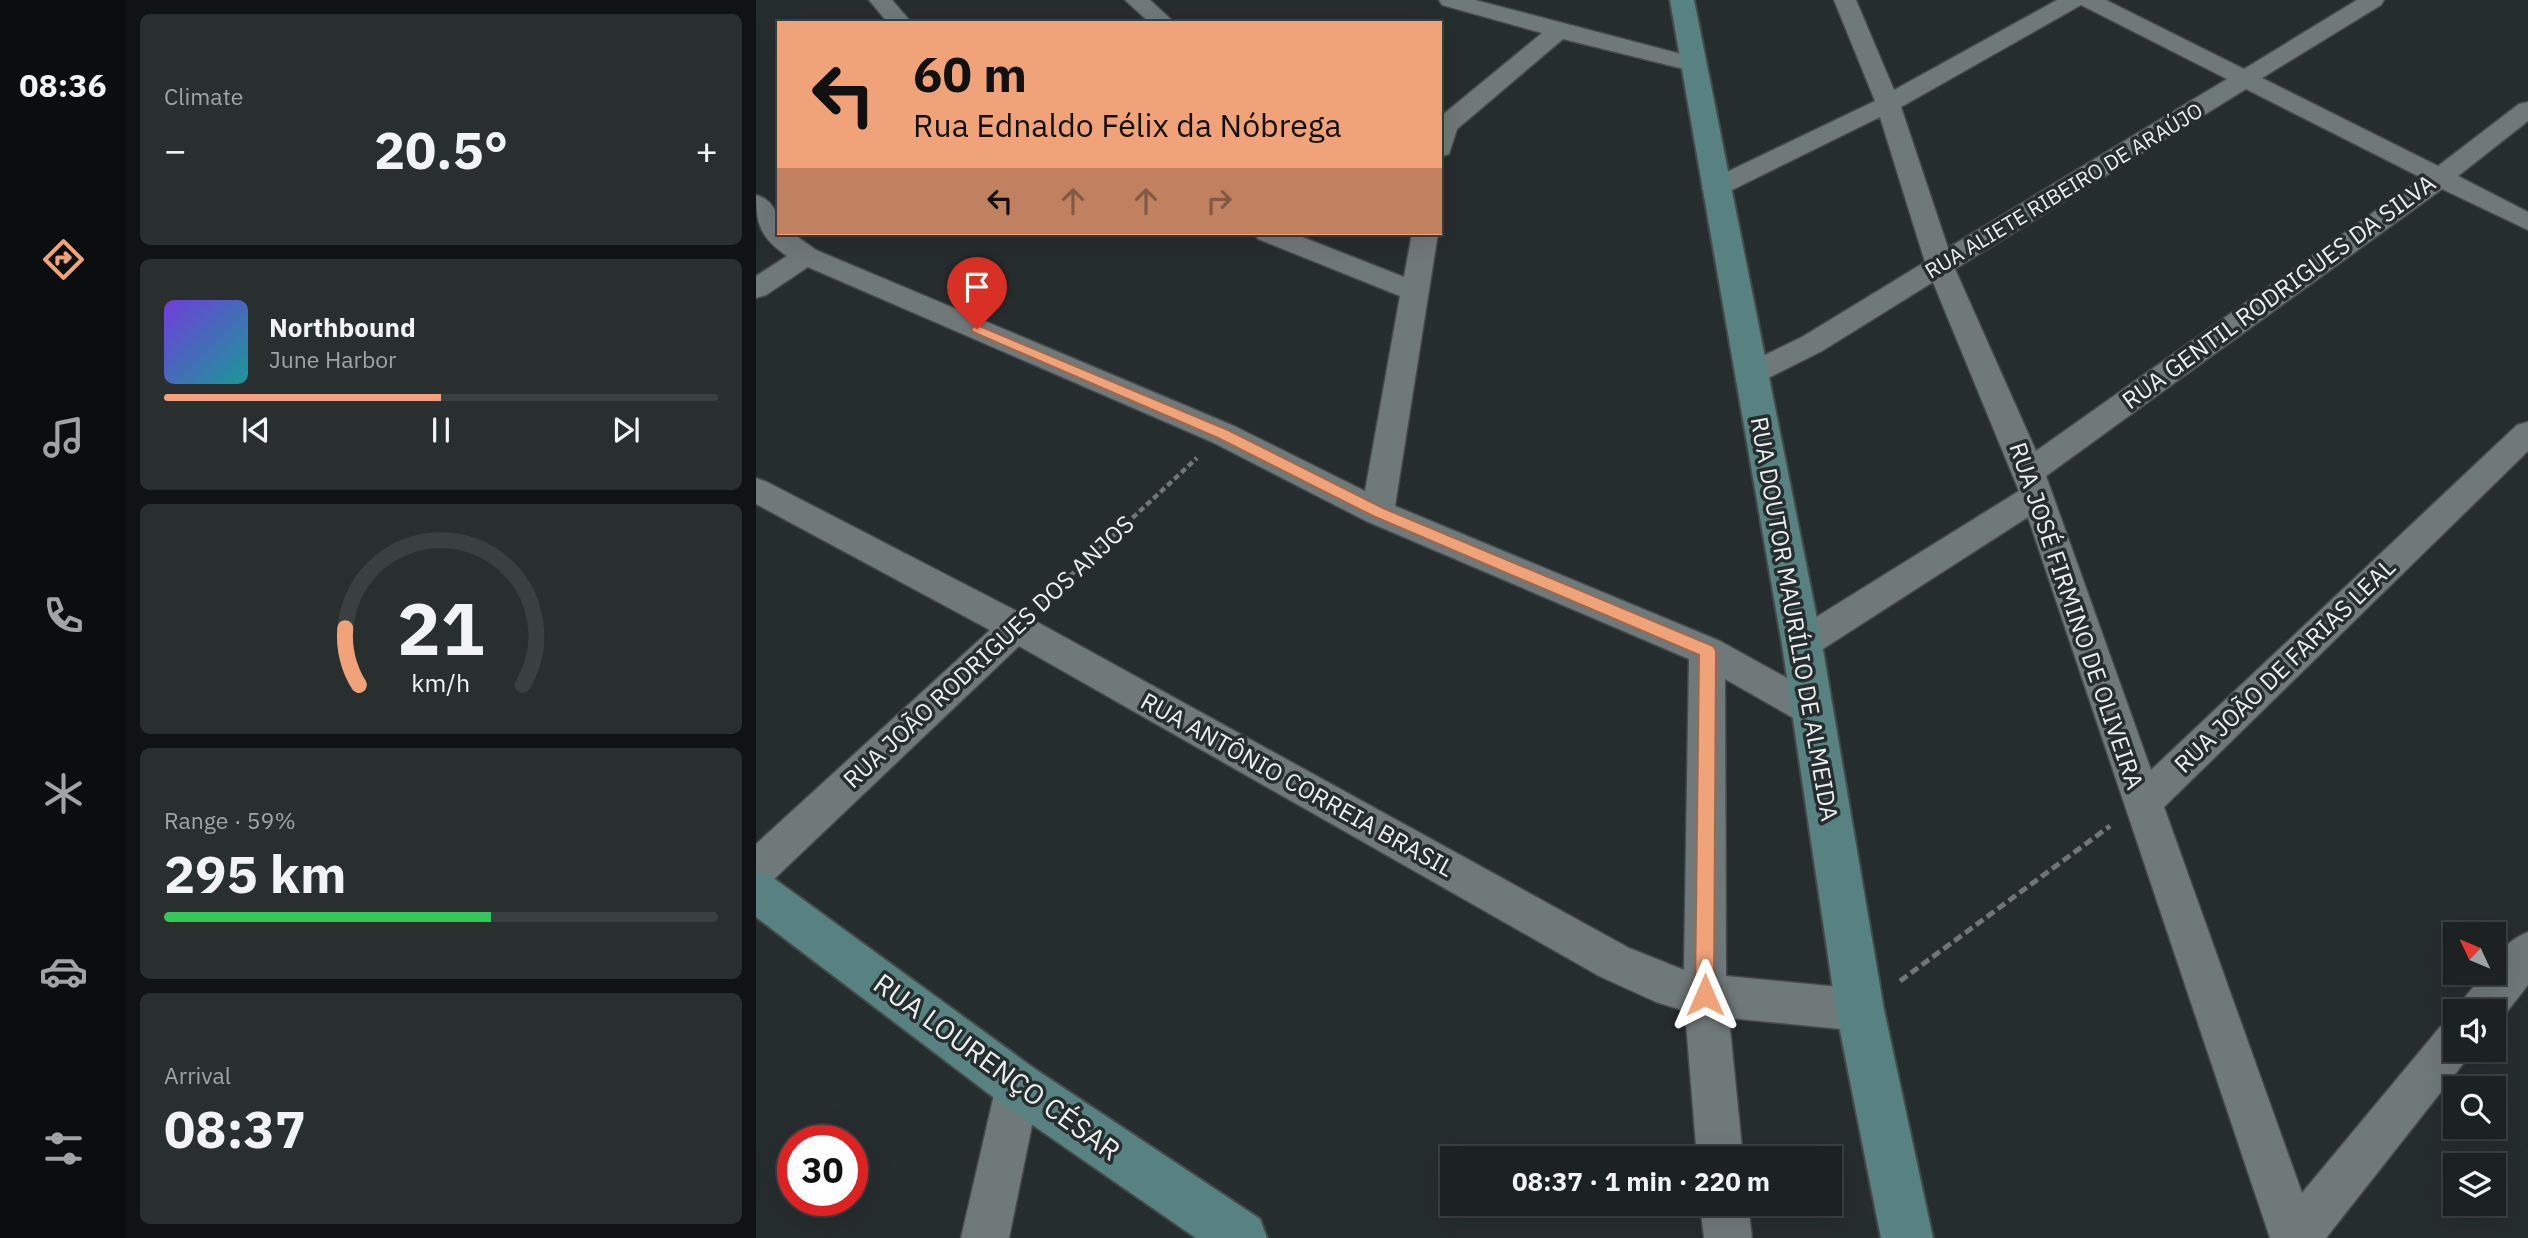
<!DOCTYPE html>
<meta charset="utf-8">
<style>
:root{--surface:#1c2222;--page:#292f2f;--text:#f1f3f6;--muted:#a0a4a5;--line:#3a3f40;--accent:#f0a279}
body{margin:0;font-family:"IBM Plex Sans",sans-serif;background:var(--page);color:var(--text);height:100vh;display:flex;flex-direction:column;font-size:26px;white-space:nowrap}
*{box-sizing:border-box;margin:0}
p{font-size:23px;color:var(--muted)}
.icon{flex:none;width:38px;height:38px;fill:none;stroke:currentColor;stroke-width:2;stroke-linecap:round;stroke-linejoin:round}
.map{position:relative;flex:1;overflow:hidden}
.details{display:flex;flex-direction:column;gap:14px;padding:14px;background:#0f1313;width:630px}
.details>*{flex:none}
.guide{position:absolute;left:21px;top:21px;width:665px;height:214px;border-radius:0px;box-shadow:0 7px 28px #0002,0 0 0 2px var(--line);background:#f0a279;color:#111;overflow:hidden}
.needle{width:46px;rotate:314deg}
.fabs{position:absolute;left:1687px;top:922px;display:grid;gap:14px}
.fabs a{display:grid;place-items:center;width:63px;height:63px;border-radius:0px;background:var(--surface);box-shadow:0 7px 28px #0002,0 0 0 2px var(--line);font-size:35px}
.speed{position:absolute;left:21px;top:1125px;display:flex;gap:14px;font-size:35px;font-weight:700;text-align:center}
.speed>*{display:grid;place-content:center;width:91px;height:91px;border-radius:50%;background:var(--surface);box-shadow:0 7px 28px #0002,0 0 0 2px var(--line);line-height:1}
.speed .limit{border:10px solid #d22;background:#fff;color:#111}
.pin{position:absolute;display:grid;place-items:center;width:60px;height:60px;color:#fff;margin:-72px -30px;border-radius:50% 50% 50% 0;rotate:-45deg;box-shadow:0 0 7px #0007}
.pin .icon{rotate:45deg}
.me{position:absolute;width:77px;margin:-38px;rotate:0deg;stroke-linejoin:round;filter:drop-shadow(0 0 5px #0008)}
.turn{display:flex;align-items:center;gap:24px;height:147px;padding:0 21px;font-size:32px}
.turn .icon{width:91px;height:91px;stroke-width:2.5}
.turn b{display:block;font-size:49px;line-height:60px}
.lanes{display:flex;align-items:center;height:66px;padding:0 21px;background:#0003;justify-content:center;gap:35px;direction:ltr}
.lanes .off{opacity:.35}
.big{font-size:52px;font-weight:800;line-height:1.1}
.details .card{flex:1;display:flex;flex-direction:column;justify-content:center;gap:10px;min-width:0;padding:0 24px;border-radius:10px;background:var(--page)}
.details .dial{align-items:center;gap:0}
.dial svg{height:182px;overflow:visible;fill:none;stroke:var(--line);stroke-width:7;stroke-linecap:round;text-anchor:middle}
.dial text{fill:var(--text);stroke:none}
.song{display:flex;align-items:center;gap:21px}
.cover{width:84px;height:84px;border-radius:10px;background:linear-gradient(135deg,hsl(260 70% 55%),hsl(180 70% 35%))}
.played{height:7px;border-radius:4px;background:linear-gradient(90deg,var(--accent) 50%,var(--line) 50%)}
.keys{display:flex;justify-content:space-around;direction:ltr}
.heat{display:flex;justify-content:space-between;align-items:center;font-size:38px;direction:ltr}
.charge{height:10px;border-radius:5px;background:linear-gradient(90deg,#34c759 59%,var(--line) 0)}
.trip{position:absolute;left:684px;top:1146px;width:402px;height:70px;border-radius:0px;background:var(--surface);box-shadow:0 7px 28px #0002,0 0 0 2px var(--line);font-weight:800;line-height:70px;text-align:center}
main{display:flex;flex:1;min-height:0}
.menu{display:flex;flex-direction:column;width:126px;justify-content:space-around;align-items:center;background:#0b0e0e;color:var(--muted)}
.menu .icon{width:49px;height:49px}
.menu .selected{color:var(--accent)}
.menu b{font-size:32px;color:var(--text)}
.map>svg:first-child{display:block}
</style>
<main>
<nav class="menu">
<b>08:36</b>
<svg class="icon selected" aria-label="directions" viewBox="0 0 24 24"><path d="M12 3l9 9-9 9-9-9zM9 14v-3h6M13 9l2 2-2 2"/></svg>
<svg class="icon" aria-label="music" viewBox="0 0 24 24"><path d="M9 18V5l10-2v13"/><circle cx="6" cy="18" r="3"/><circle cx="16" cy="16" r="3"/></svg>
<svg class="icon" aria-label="phone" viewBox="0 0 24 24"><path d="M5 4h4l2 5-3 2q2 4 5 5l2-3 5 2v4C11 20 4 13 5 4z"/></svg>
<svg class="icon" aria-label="climate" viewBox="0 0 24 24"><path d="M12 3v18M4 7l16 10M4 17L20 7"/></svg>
<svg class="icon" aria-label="car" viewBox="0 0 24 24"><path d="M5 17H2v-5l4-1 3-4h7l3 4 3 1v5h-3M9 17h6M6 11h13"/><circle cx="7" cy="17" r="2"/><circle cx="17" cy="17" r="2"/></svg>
<svg class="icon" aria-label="filters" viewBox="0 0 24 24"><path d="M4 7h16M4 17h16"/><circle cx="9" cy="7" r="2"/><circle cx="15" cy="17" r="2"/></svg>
</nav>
<section class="details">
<div class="card"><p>Climate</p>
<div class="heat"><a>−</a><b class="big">20.5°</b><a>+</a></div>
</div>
<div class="card">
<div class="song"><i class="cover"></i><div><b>Northbound</b><p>June Harbor</p></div></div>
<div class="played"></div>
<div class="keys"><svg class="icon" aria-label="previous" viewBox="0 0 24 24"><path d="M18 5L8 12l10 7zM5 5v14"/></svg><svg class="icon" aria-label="pause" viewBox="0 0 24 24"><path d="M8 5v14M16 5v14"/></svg><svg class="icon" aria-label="next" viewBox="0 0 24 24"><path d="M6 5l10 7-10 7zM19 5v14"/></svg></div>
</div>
<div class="card dial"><svg viewBox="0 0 100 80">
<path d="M14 69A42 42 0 1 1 86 69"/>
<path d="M14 69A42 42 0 0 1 8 44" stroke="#f0a279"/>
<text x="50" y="56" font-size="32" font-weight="700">21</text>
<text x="50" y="72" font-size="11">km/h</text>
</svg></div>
<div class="card"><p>Range · 59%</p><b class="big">295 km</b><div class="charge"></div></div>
<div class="card"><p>Arrival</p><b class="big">08:37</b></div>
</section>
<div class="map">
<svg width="1772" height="1238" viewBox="0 0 1772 1238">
<rect width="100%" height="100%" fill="#262d2e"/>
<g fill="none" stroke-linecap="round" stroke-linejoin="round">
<defs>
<path id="street" d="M113,0H136L156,23H132Z
M369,0H394L419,23H394Z
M683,0H719L944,59L948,64L944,69L936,71L807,39L701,129L693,154L684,157V117L786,33L686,5Z
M1078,0H1100L1138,90L1301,0H1350L1488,69L1601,0H1628L1625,5L1506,78L1682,166L1763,104L1772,102V121L1702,176L1772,212V230L1686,189L1290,476L1395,770L1761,425L1772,422V451L1408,807L1546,1193L1684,1027L1699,1021V1050H1718L1570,1238H1514L1272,517L1059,654L1046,658L1033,654L1028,644L1033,634L1263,491L1177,282L1066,351L1006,381L995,384L984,381L980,374L984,367L1046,337L1169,262L1124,117L968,194L959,196L950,194L946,188L950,182L1119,101ZM1325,5L1471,79L1192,248L1145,107ZM1490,89L1666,178L1280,451L1199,269Z
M0,195C19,200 23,216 23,233H36L60,250L478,426L609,491L644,296L502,239L498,233H536L648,277L656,233H682L639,506L964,641L1067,698L1072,709L1067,720L1054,724L1041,720L969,679L970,976L1104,989L1119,995L1126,1010L1119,1025L1104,1031L973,1018L987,1158H941L929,1011L900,1002L843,976L263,646L14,883L0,888V844L234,630L0,504V478L11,482L272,617L873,948L928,970L933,659L610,521L456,442L52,267L10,295L0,298V276L31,256C5,238 0,225 0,195Z
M1772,932V985L1739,1027L1738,1012H1703L1709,997L1729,973H1738C1738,953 1755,939 1772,932Z
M262,1064L278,1070L284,1086L253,1238H205L240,1086L246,1070Z
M944,1204H992L996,1238H948Z"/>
<path id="secondary" d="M914,0H938L1066,644L1128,1010L1177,1238H1125L1080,1010L1026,644Z
M0,871L16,877L279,1069L504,1219L511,1238H440L245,1103L0,917Z"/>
</defs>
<!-- street casing -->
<use href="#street" stroke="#444a4a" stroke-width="3"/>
<!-- secondary casing -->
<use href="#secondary" stroke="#444a4a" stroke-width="4"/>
<!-- path-far1 -->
<path stroke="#707677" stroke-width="4.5" stroke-dasharray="6 3.5" stroke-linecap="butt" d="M286,602L441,458"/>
<!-- path -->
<path stroke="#707677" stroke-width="5" stroke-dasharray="9 4.5" stroke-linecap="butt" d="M1144,981L1354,826"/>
<!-- street -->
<use href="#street" fill="#707979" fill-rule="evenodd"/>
<!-- secondary -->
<use href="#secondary" fill="#588182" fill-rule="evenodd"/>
</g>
<!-- route -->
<path fill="#f0a279" stroke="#9c694f" stroke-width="2" d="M221,325L472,430L627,508L957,646L960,651L958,995L956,1002L949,1005L942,1002L939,995L943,655L617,516L462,438L217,332L215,329Z"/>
<g text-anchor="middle" stroke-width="7" stroke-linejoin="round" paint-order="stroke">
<!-- far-street labels -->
<g font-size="21" fill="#eaefef" stroke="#262d2e">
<text transform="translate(1308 191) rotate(-31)" y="7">RUA ALIETE RIBEIRO DE ARAÚJO</text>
</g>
<!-- street labels -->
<g font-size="24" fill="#eaefef" stroke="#262d2e">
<text transform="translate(1523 292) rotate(-36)" y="8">RUA GENTIL RODRIGUES DA SILVA</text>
<text transform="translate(1320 616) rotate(71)" y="8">RUA JOSÉ FIRMINO DE OLIVEIRA</text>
<text transform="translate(1038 619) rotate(80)" y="8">RUA DOUTOR MAURÍLIO DE ALMEIDA</text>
<text transform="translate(233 652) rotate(-43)" y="8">RUA JOÃO RODRIGUES DOS ANJOS</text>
<text transform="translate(1529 666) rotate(-44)" y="8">RUA JOÃO DE FARIAS LEAL</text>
<text transform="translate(541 785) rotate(29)" y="8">RUA ANTÔNIO CORREIA BRASIL</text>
</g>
<!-- near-street labels -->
<g font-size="28" fill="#eaefef" stroke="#262d2e">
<text transform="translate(241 1067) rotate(36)" y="10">RUA LOURENÇO CÉSAR</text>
</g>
</g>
</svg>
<div class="fabs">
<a><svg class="needle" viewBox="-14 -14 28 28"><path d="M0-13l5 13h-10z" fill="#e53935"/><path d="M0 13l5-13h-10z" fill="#a0a4a5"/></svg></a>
<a><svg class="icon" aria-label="sound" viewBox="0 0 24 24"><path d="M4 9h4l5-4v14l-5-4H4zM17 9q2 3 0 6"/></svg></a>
<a><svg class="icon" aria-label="search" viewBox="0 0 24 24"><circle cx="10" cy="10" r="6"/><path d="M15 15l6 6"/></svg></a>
<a><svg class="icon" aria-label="layers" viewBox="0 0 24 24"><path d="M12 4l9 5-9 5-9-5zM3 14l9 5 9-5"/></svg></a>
</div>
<div class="speed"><div class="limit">30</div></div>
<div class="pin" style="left:221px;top:329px;background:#d93025"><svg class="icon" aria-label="arrive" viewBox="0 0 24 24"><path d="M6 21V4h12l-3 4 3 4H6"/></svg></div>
<svg class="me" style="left:949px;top:995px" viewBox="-20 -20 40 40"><path d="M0-17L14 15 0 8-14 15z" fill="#f0a279" stroke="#fff" stroke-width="4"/></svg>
<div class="trip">08:37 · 1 min · 220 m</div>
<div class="guide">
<div class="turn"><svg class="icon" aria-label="left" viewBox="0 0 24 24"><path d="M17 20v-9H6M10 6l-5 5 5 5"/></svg><div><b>60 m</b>Rua Ednaldo Félix da Nóbrega</div></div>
<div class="lanes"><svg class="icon" aria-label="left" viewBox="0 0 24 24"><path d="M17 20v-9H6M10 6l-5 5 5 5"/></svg><svg class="icon off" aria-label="ahead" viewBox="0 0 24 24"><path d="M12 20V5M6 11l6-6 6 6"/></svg><svg class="icon off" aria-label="ahead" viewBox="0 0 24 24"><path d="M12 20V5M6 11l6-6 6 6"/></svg><svg class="icon off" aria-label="right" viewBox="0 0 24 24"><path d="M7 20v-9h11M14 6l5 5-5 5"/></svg></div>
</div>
</div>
</main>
